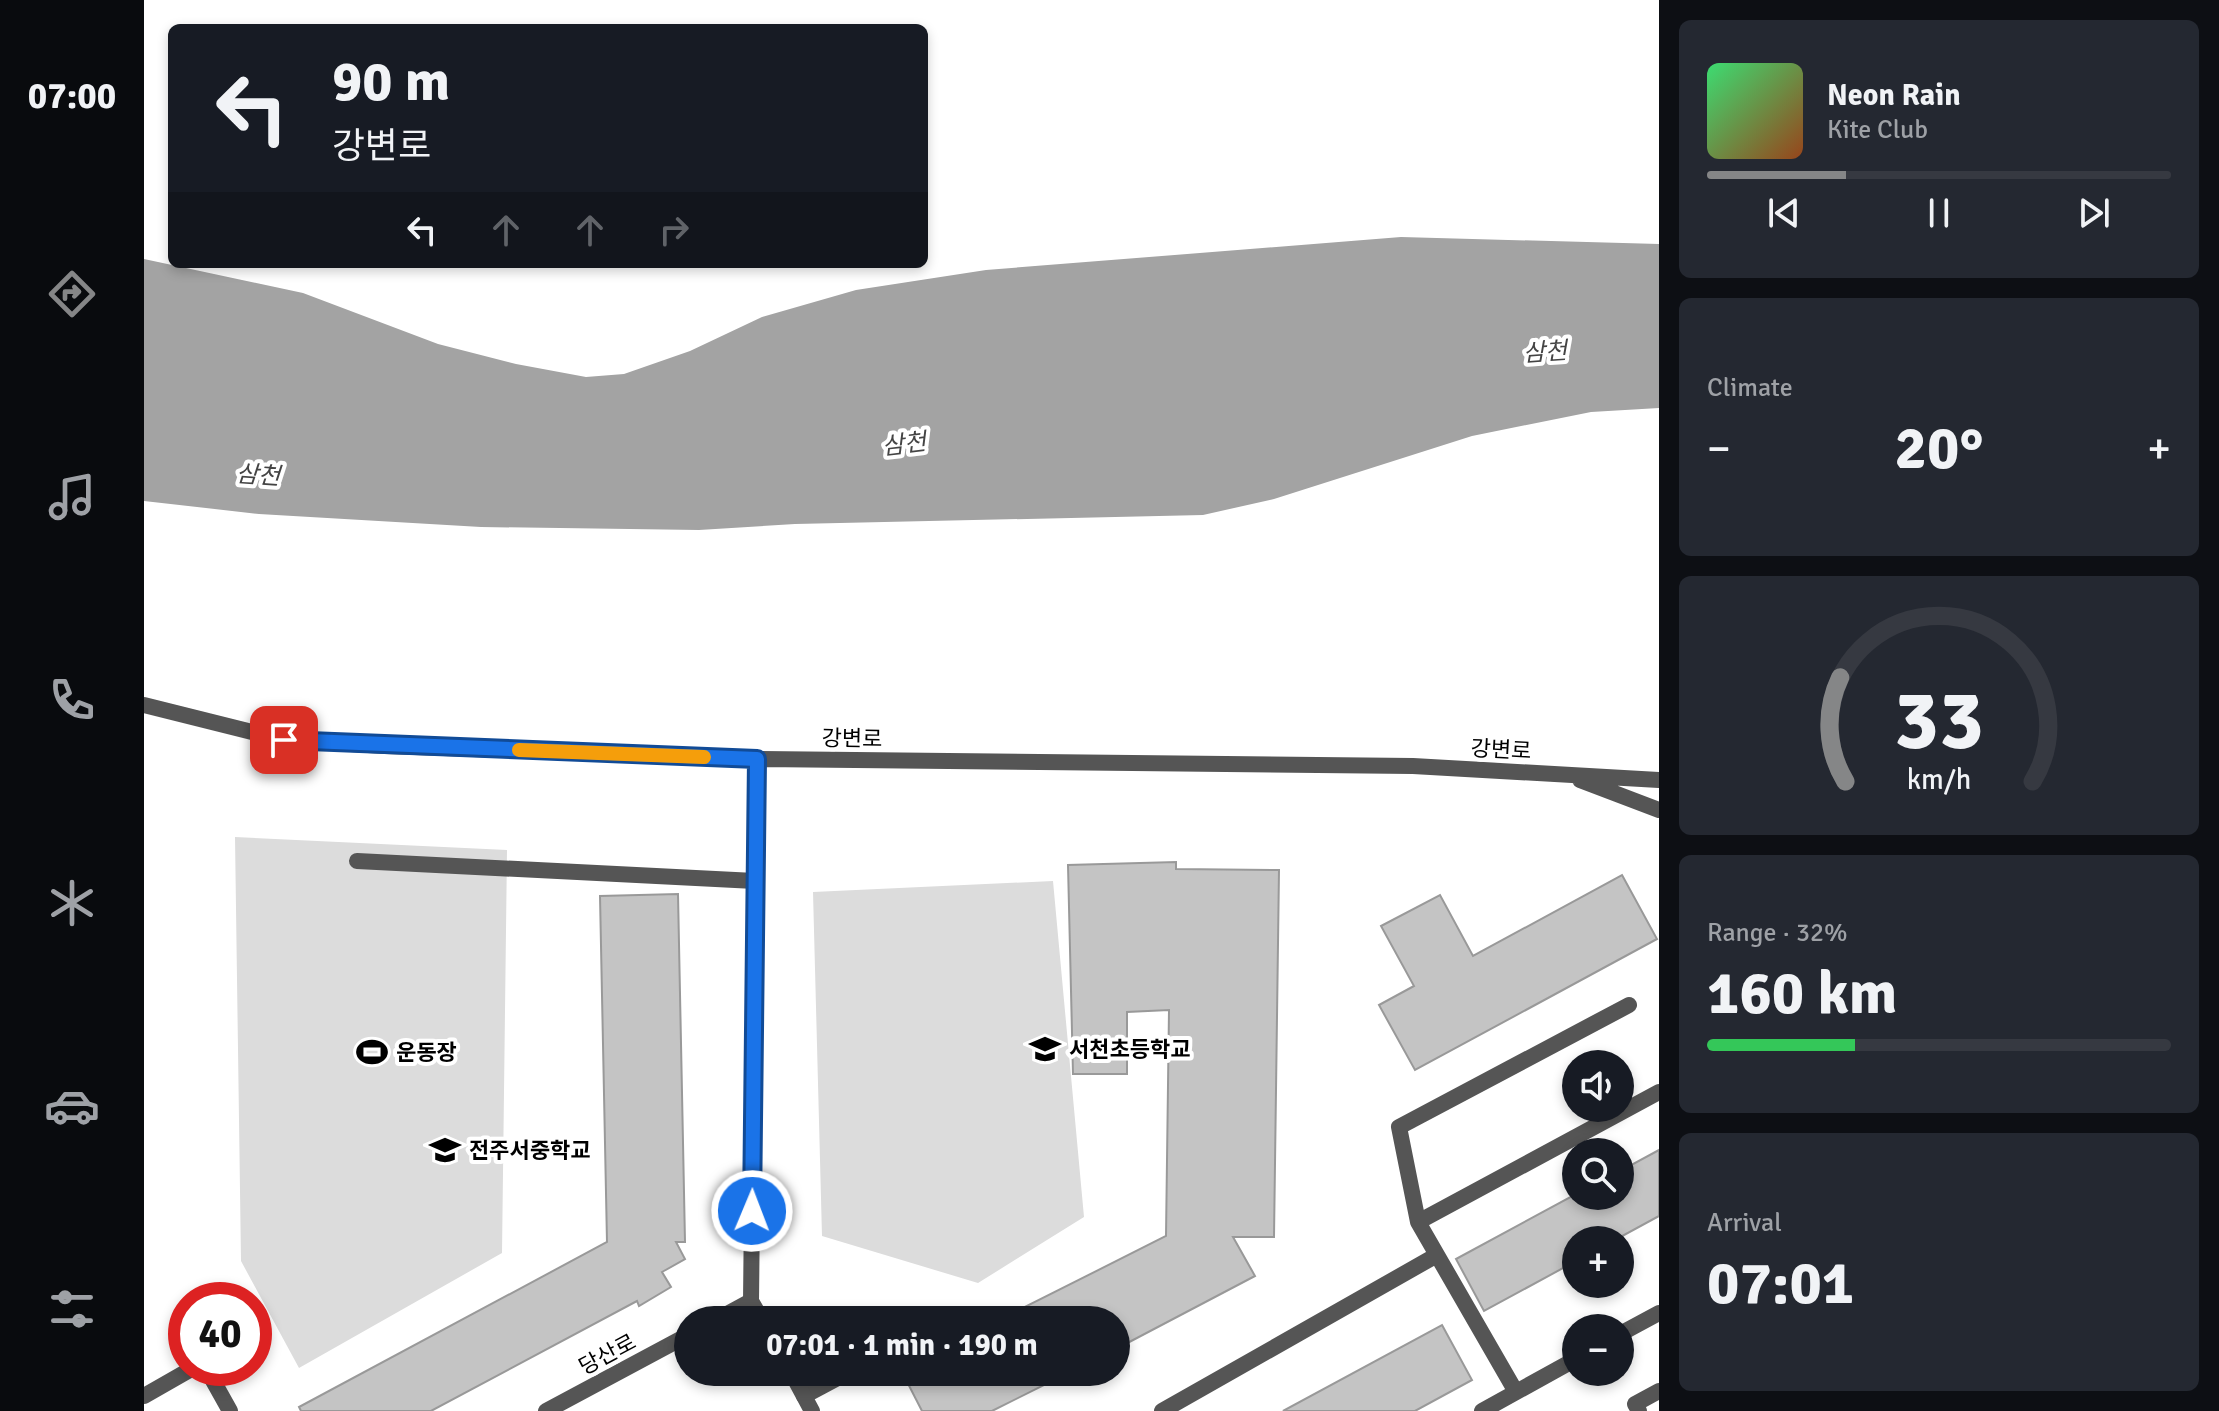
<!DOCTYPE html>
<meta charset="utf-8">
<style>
:root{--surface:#171b24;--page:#242831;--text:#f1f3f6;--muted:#9ea1a6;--line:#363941;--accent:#858687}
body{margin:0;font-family:Signika,"Noto Sans KR",sans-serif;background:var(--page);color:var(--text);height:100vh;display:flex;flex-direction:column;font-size:30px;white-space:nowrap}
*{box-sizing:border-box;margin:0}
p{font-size:26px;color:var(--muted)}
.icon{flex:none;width:44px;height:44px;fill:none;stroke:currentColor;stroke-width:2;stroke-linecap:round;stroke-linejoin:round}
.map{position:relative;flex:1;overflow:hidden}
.side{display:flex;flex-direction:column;gap:20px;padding:20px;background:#0d0f14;width:560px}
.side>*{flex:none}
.hud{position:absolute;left:24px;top:24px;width:760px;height:244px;border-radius:12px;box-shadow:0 4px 12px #0003;background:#171b24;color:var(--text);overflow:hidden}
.controls{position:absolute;left:1418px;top:1050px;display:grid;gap:16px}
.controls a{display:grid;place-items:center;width:72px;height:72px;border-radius:50%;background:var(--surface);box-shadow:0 4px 12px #0003;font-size:40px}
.speed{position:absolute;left:24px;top:1282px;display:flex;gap:16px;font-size:40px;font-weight:700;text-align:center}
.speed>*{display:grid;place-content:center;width:104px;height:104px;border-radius:50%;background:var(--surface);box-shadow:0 4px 12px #0003;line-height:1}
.speed .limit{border:12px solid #d22;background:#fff;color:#111}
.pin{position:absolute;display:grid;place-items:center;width:68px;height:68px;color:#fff;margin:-34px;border-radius:16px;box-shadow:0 4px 12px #0006}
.me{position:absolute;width:88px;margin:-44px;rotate:1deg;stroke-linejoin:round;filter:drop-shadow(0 0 6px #0008)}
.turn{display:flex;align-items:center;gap:28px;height:168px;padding:0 32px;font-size:36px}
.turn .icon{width:104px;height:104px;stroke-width:2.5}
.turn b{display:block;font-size:56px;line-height:68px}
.lanes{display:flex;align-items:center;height:76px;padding:0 32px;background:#0003;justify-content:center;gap:40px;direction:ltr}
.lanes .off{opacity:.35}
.big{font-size:60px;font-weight:700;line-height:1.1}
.side .tile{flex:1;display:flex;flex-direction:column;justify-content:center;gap:12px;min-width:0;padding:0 28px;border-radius:12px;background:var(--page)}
.side .dial{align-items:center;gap:0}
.dial svg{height:208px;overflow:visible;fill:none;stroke:var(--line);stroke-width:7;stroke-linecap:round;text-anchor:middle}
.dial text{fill:var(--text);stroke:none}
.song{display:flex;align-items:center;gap:24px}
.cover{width:96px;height:96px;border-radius:12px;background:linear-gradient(135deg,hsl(140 70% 55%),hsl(20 70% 35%))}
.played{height:8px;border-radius:4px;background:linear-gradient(90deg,var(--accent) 30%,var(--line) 30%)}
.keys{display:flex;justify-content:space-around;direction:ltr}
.heat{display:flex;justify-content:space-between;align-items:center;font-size:44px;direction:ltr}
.charge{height:12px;border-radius:6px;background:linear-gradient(90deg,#34c759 32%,var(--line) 0)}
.trip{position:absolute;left:530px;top:1306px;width:456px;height:80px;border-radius:40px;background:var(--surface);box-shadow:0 4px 12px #0003;font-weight:700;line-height:80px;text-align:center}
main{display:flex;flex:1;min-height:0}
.tabs{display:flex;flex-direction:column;width:144px;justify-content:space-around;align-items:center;background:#090b0e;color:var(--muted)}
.tabs .icon{width:56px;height:56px}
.tabs .active{color:var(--accent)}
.tabs b{font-size:36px;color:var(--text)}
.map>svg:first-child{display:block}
</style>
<main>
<nav class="tabs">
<b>07:00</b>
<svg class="icon active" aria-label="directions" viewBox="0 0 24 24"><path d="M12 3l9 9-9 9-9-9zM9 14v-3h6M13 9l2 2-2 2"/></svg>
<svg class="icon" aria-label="music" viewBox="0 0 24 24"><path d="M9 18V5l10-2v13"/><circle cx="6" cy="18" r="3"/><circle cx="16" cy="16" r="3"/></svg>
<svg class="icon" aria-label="phone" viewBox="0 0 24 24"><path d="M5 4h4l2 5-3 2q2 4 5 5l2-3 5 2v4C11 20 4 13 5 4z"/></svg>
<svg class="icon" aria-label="climate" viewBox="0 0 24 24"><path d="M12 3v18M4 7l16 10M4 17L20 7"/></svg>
<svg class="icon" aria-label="car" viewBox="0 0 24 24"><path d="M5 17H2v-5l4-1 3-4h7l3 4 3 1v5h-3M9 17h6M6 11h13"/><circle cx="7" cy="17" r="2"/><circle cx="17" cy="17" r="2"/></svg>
<svg class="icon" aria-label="filters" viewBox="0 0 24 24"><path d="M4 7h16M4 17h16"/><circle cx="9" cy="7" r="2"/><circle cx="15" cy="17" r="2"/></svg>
</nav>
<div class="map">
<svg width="1515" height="1411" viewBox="0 0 1515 1411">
<rect width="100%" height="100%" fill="#fff"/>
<!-- green -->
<path fill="#dcdcdc" d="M91,837L363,850L358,1253L155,1368L97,1261Z
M909,881L940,1217L834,1283L678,1236L669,892Z"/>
<!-- water -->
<path fill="#a3a3a3" d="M1257,237L1515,244V408L1447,412L1328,436L1130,499L1059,515L651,524L555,530L337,527L115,514L0,501V259L159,293L294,344L372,364L442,377L480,374L546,351L618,317L712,290L842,270Z"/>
<!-- building -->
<path fill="#c4c4c4" stroke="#999" stroke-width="2" d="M1032,862V869L1135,870L1130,1237H1089L1111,1276L972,1349V1320H855L1022,1236L1025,1010L983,1012V1074H929L924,865Z
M1478,875L1513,939L1271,1070L1235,1005L1270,986L1237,926L1296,895L1329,956Z
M534,894L541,1242H532L541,1259L518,1272L527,1287L495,1306L493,1301L287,1411H157L155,1407L463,1242L456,896Z
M1515,1150V1216L1471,1240H1432V1261L1340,1311L1312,1259L1432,1194L1476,1196V1171Z
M1298,1325L1328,1380L1271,1411H1139Z
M758,1372H926L848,1411H778Z"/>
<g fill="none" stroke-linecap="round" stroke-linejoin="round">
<!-- service -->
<path stroke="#555" stroke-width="16" d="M213,861L611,881
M1274,1222L1255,1127L1485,1005
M1476,1334L1515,1313
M62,1368L86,1411
M1372,1392L1274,1222L1515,1092
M0,1396L49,1368
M1018,1411L1293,1255
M1338,1411L1432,1359
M1495,1411L1491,1404L1515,1391"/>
<!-- minor -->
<path stroke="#555" stroke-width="16" d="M660,1396L705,1372"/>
<!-- tertiary -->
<path stroke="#555" stroke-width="16" d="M0,705L140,740L241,746L613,759L1269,766L1515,780
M1436,780L1515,810
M607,1301L618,1320
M572,1320L607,1301L613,759
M647,1372L668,1411
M402,1411L544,1335"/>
</g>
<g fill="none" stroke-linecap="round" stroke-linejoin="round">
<defs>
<path id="route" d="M140,740L613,759L608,1211"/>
</defs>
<!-- route casing -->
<use href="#route" stroke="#114b97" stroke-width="20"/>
<!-- route -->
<use href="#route" stroke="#1a73e8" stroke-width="14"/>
<!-- slow -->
<path stroke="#f59e0b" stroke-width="14" d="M375,750L560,757"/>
</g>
<!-- icons -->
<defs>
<symbol id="school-bare" viewBox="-9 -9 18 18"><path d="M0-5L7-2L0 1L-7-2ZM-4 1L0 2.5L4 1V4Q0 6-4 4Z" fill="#000" stroke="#fff" stroke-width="2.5" paint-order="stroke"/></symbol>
<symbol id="stadium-bare" viewBox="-9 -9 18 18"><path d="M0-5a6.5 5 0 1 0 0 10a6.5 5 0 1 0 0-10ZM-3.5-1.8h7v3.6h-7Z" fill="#000" stroke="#fff" stroke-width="2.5" paint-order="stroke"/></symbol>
</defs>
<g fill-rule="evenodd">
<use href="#school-bare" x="879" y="1027" width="44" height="44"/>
<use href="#stadium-bare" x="206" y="1030" width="44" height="44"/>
<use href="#school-bare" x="279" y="1128" width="44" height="44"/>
</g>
<g text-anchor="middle" stroke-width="8" stroke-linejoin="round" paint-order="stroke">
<!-- street labels -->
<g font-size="22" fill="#000" stroke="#fff">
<text transform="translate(708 738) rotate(1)" y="8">강변로</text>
<text transform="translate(1357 749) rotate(3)" y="8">강변로</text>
<text transform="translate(463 1354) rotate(-28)" y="8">당산로</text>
</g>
<!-- poi labels -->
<g font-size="22" font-weight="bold" fill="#000" stroke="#fff" text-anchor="start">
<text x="925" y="1057">서천초등학교</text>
<text x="252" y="1060">운동장</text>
<text x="325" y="1158">전주서중학교</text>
</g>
<!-- water labels -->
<g font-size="24" font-style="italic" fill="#444" stroke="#fff">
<text transform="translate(1401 352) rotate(-4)" y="8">삼천</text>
<text transform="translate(760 444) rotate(-7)" y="8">삼천</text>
<text transform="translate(114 475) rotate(4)" y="8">삼천</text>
</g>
</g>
</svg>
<div class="controls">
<a><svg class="icon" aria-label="sound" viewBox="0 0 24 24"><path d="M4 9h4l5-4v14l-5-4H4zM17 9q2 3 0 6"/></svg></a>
<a><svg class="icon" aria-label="search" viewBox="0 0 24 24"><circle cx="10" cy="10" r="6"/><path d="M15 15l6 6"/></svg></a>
<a>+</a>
<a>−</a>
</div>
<div class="speed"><div class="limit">40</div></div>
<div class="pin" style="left:140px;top:740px;background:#d93025"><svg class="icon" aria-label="arrive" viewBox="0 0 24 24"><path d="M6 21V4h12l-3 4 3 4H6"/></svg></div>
<svg class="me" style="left:608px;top:1211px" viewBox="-20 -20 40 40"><circle r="17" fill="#1a73e8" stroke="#fff" stroke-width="3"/><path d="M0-11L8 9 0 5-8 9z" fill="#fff"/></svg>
<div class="trip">07:01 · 1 min · 190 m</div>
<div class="hud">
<div class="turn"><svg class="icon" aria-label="left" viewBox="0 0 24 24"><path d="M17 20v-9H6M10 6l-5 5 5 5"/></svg><div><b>90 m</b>강변로</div></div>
<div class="lanes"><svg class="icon" aria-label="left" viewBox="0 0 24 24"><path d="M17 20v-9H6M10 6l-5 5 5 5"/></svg><svg class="icon off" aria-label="ahead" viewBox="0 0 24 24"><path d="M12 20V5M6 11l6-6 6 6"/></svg><svg class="icon off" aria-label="ahead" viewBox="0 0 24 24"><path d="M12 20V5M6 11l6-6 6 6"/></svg><svg class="icon off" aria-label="right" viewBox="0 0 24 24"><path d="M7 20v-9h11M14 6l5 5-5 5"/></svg></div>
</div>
</div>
<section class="side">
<div class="tile">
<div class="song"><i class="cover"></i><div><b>Neon Rain</b><p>Kite Club</p></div></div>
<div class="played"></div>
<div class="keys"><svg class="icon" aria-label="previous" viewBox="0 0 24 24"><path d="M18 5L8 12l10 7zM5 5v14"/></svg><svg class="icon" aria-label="pause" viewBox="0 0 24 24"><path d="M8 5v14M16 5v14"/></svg><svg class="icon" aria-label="next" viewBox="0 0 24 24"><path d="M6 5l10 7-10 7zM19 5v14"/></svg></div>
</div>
<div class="tile"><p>Climate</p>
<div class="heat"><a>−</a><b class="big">20°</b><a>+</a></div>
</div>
<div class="tile dial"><svg viewBox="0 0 100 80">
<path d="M14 69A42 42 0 1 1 86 69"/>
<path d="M14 69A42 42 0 0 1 12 29" stroke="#858687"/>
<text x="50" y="56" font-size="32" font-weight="700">33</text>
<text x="50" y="72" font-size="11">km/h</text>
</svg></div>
<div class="tile"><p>Range · 32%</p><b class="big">160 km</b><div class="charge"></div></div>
<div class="tile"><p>Arrival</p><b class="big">07:01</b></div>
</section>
</main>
